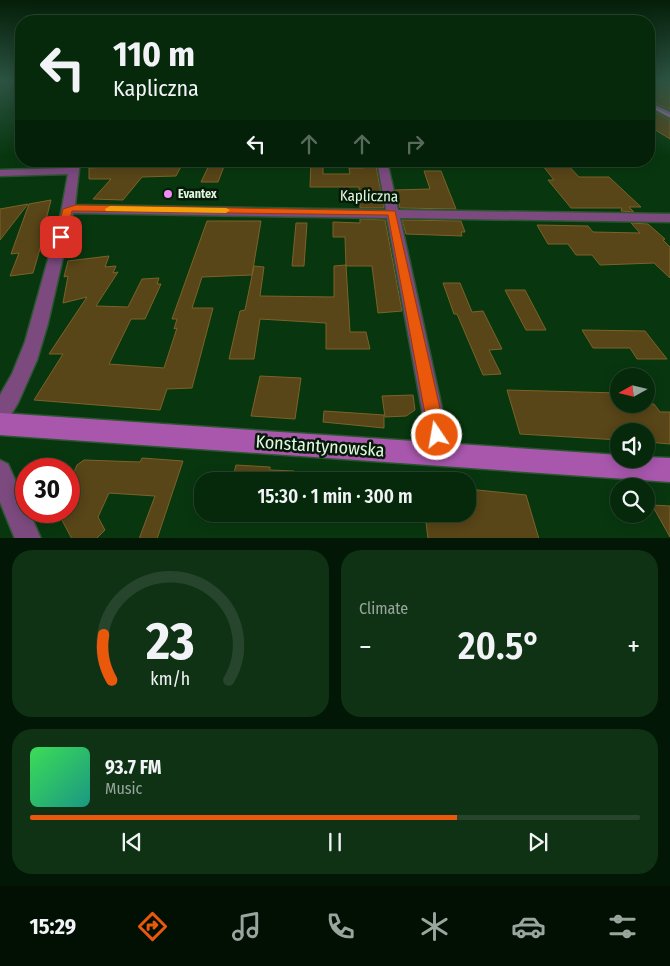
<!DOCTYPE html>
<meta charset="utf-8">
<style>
:root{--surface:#06290b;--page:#0f3114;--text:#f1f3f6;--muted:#98a69d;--line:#27452c;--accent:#ea580c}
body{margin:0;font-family:"Fira Sans Condensed",sans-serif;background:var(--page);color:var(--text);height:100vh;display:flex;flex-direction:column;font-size:19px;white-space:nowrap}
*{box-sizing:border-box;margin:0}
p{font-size:16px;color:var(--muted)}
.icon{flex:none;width:28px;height:28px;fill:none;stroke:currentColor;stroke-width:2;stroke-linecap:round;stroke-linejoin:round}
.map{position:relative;height:538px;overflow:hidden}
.panel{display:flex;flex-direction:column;gap:12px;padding:12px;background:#031706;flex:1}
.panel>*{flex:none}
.top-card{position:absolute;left:15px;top:15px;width:640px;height:152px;border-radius:20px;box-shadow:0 2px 12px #0003,0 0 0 1px var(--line);background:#06290b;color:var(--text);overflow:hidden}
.needle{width:32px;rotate:262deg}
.controls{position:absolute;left:610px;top:368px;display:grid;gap:10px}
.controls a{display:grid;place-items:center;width:45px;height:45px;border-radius:50%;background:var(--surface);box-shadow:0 2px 12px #0003,0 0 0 1px var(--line);font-size:25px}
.speed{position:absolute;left:15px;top:458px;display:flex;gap:10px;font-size:25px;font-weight:700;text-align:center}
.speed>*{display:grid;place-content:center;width:65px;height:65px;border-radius:50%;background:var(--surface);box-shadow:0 2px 12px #0003,0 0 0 1px var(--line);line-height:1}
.speed .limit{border:8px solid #d22;background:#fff;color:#111}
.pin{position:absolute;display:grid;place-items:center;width:42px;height:42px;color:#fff;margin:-21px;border-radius:10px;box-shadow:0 2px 8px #0006}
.me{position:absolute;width:55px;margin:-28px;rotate:348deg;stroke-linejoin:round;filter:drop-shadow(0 0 4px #0008)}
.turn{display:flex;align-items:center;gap:18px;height:105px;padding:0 15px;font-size:22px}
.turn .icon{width:65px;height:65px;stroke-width:2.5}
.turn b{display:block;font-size:35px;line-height:42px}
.lanes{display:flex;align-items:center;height:48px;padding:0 15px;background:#0003;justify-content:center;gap:25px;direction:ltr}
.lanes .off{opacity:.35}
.big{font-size:38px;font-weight:600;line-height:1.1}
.panel .widget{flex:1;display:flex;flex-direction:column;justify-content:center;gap:8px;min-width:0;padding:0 18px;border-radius:20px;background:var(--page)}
.panel .dial{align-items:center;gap:0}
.dial svg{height:130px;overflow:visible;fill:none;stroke:var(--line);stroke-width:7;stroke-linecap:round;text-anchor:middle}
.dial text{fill:var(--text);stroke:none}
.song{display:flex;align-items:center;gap:15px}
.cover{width:60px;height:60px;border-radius:8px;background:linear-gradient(135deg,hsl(130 70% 55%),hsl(170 70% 35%))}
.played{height:5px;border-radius:2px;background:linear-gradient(90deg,var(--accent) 70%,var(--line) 70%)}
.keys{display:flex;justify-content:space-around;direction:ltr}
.heat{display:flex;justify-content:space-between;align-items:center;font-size:28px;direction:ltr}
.panel .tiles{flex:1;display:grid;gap:12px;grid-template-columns:1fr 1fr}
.widget:last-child{grid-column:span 2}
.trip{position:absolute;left:194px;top:472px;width:282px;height:50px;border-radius:20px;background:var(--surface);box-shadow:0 2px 12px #0003,0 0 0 1px var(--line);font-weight:600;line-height:50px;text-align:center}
.tabs{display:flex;height:80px;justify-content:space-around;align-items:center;background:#021004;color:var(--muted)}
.tabs .icon{width:35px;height:35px}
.tabs .selected{color:var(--accent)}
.tabs b{font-size:22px;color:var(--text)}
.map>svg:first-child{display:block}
</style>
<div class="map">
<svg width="670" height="539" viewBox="0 0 670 539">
<rect width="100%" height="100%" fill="#08370f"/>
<!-- building -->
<path fill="#584518" stroke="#7c6229" d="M649,80H670V110L649,100Z
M649,109L670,120V139L649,126Z
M139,161H184L176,176L142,177L123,200L93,199L111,179H89V168L128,166L130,164L138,163Z
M211,161H226L218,182H201Z
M311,161H323V174H350L349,168H364L363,161H375L384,208H360L359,187H310Z
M539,161H564L579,177H609L641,207H629L634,212L621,211L622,208H571L548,180H554Z
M424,171H441L456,209L400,208L395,190L430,189Z
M51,200L44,228H46L33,273L10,276L19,253L11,254L29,204Z
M28,204L0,240V209Z
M360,219L385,220L402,311L378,313L372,266H346L345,237H333V222L360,223Z
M402,220L461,221L465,232H461L462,236L406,234Z
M207,221H261L252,275L202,277L192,308H213L192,388L167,389L160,410L34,400L63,354H49L87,297L63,303L68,276L64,277L68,261L109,256L105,267L116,266L113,273L118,272L96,306L128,307L142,279L159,278L157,284H161L145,319H131L109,364L164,368L177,328L174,329L177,319H172Z
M296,223H307L304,266H292Z
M631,223L648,224L665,239L663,240L670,247V278L654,263L600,265L592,255H576L568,244H548L537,225L588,226L593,232L640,233Z
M346,265L350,332H366L370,349H326V323L260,319L254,359H229L240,311L245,310L254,266L264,267L260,296L334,297V266Z
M443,283H460L472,312L483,311L502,349L489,350L501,374L483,375L457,314H454Z
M505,290H525L546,330H526Z
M582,330L645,331L667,359H637L630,348H593Z
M260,376L301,378L295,419L251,416Z
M507,390L619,393V404H654L660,412H670V444L648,442L646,431H619V440L520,434Z
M413,395L415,410L406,416L385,417L382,396Z
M324,411L384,415V428L323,422Z
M142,458L183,461L157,539H139L155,496L109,493L98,517L105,530L96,539H72L57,511H69V484L77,465L84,460L140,462Z
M236,465L270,467V470L294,471V481H232Z
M468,489L526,495L539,539H428L425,514H468Z
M652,505L670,506V537Z"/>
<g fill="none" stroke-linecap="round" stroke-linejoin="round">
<defs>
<path id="street" d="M70,161H80L75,205L386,210L377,161H387L398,210L670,214V222L400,218L452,454L449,462L441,465L433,462L430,454L387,218L73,213L48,323L37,360L18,403L7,421L0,424V395L12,374L25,342L61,213L68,174L0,176V170L69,168Z
M0,460L8,464L26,504V511H29L41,539H15L0,502Z"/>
<path id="secondary" d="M649,102L670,112V118L649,107Z
M0,413L619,455V459H646V457L670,458V482L0,435Z"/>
</defs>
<!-- street casing -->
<use href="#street" stroke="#2b5630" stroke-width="3"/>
<!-- secondary casing -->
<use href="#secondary" stroke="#2b5630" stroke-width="3"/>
<!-- street -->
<use href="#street" fill="#7c4a7f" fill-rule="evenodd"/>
<!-- secondary -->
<use href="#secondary" fill="#a857ad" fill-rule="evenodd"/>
<!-- tram -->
<path stroke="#8fb092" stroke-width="1" d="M649,105L670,116"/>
</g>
<!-- sky -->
<linearGradient id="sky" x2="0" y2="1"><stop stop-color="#041e08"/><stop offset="0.52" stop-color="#2c5342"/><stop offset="1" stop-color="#2c5342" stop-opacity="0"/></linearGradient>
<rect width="670" height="155" fill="url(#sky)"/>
<!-- route -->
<path fill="#ea580c" stroke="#983908" d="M76,205L395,211L446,435L443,441L437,444L431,441L429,435L388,215L76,211H72L65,239H57L56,237L63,209Z"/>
<!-- slow -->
<path fill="#f59e0b" d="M110,206L226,208L230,210L226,213L106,211L105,209Z"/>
<!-- markers -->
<circle fill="#f08bf5" stroke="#071a09" stroke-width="2" cx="168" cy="194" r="5"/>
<g text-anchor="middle" stroke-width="5" stroke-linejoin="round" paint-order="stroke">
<!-- far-poi labels -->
<g font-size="12" font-weight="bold" fill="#e0f8e0" stroke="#071a09" text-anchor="start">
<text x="178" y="198">Evantex</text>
</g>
<!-- street labels -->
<g font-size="15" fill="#e0f8e0" stroke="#071a09">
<text transform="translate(369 196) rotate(1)" y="5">Kapliczna</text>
</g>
<!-- near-street labels -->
<g font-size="18" fill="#e0f8e0" stroke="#071a09">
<text transform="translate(320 446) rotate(4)" y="6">Konstantynowska</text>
</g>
</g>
</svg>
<div class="controls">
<a><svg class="needle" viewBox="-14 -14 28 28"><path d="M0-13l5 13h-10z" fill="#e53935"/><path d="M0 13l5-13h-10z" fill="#98a69d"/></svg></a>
<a><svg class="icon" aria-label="sound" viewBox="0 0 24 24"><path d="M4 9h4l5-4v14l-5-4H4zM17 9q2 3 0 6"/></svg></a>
<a><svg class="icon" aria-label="search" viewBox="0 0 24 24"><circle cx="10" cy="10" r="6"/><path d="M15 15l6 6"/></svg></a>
</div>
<div class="speed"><div class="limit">30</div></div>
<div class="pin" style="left:61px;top:237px;background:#d93025"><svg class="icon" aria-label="arrive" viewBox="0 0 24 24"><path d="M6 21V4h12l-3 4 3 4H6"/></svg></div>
<svg class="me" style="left:437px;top:435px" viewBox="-20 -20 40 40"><circle r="17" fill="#ea580c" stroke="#fff" stroke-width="3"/><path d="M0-11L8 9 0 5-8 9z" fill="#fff"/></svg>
<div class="trip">15:30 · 1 min · 300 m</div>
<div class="top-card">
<div class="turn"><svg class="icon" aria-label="left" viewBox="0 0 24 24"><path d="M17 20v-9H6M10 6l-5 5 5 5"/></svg><div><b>110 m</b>Kapliczna</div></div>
<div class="lanes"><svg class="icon" aria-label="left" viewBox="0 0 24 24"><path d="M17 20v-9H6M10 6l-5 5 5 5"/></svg><svg class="icon off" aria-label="ahead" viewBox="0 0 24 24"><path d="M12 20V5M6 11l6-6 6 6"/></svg><svg class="icon off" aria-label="ahead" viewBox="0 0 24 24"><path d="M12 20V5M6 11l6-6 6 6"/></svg><svg class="icon off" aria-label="right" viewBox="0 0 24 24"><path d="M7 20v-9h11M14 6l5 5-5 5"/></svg></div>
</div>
</div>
<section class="panel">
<div class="tiles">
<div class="widget dial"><svg viewBox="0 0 100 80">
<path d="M14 69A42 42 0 1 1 86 69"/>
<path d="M14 69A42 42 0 0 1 9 41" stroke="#ea580c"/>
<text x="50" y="56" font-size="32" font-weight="700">23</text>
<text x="50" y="72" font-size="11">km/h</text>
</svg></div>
<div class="widget"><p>Climate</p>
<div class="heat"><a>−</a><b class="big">20.5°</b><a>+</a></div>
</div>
<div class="widget">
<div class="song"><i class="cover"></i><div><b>93.7 FM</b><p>Music</p></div></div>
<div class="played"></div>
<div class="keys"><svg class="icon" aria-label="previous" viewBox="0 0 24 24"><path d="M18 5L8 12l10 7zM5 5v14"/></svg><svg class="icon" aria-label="pause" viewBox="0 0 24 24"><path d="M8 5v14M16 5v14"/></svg><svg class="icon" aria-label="next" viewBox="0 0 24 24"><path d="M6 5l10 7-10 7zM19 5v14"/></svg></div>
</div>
</div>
</section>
<nav class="tabs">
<b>15:29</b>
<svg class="icon selected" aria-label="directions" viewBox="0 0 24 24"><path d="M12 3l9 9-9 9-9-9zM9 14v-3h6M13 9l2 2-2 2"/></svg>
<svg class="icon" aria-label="music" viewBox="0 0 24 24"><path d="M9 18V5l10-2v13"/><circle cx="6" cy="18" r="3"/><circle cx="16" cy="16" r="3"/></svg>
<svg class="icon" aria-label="phone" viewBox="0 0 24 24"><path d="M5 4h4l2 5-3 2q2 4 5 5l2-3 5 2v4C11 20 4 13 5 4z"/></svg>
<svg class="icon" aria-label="climate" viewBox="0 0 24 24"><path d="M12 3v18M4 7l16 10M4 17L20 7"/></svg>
<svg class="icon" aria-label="car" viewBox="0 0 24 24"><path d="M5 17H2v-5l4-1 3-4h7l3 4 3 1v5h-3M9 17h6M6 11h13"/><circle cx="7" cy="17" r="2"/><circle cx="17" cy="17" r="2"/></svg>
<svg class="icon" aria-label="filters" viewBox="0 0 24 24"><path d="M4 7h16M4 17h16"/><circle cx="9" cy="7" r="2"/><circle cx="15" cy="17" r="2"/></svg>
</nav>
